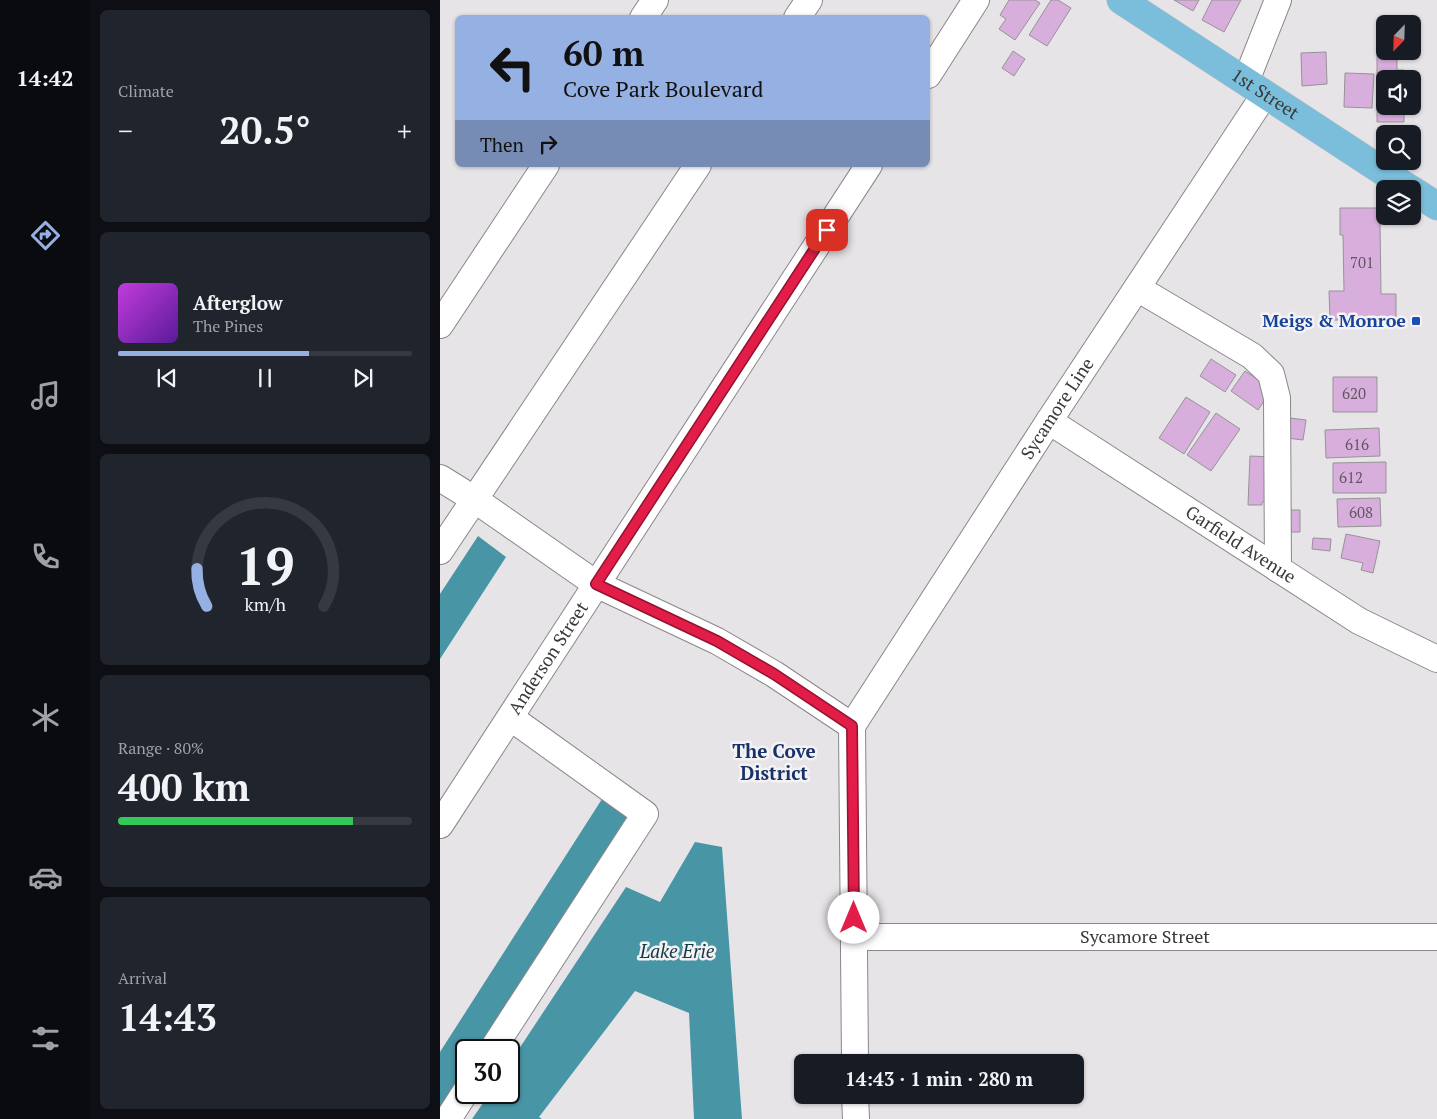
<!DOCTYPE html>
<meta charset="utf-8">
<style>
:root{--surface:#171b24;--page:#20242c;--text:#f1f3f6;--muted:#9ea1a6;--line:#363941;--accent:#95b0e2}
body{margin:0;font-family:"PT Serif",serif;background:var(--page);color:var(--text);height:100vh;display:flex;flex-direction:column;font-size:19px;white-space:nowrap}
*{box-sizing:border-box;margin:0}
p{font-size:16px;color:var(--muted)}
.icon{flex:none;width:28px;height:28px;fill:none;stroke:currentColor;stroke-width:2;stroke-linecap:round;stroke-linejoin:round}
.map{position:relative;flex:1;overflow:hidden}
.sheet{display:flex;flex-direction:column;gap:10px;padding:10px;background:#0d0f14;width:350px}
.sheet>*{flex:none}
.banner{position:absolute;left:15px;top:15px;width:475px;height:152px;border-radius:8px;box-shadow:0 1px 4px #0004;background:#95b0e2;color:#111;overflow:hidden}
.needle{width:32px;rotate:203deg}
.buttons{position:absolute;left:936px;top:15px;display:grid;gap:10px}
.buttons a{display:grid;place-items:center;width:45px;height:45px;border-radius:8px;background:var(--surface);box-shadow:0 1px 4px #0004;font-size:25px}
.speed{position:absolute;left:15px;top:1039px;display:flex;gap:10px;font-size:25px;font-weight:700;text-align:center}
.speed>*{display:grid;place-content:center;width:65px;height:65px;border-radius:50%;background:var(--surface);box-shadow:0 1px 4px #0004;line-height:1}
.speed .limit{border:2px solid #111;border-radius:8px;background:#fff;color:#111}
.pin{position:absolute;display:grid;place-items:center;width:42px;height:42px;color:#fff;margin:-21px;border-radius:10px;box-shadow:0 2px 8px #0006}
.me{position:absolute;width:55px;margin:-28px;rotate:0deg;stroke-linejoin:round;filter:drop-shadow(0 0 4px #0008)}
.turn{display:flex;align-items:center;gap:18px;height:105px;padding:0 25px;font-size:22px}
.turn .icon{width:65px;height:65px;stroke-width:2.5}
.turn b{display:block;font-size:35px;line-height:42px}
.then{display:flex;align-items:center;height:48px;padding:0 25px;background:#0003;gap:10px;font-size:19px}
.big{font-size:38px;font-weight:800;line-height:1.1}
.sheet .tile{flex:1;display:flex;flex-direction:column;justify-content:center;gap:8px;min-width:0;padding:0 18px;border-radius:8px;background:var(--page)}
.sheet .dial{align-items:center;gap:0}
.dial svg{height:130px;overflow:visible;fill:none;stroke:var(--line);stroke-width:7;stroke-linecap:round;text-anchor:middle}
.dial text{fill:var(--text);stroke:none}
.song{display:flex;align-items:center;gap:15px}
.cover{width:60px;height:60px;border-radius:8px;background:linear-gradient(135deg,hsl(290 70% 55%),hsl(270 70% 35%))}
.played{height:5px;border-radius:2px;background:linear-gradient(90deg,var(--accent) 65%,var(--line) 65%)}
.keys{display:flex;justify-content:space-around;direction:ltr}
.heat{display:flex;justify-content:space-between;align-items:center;font-size:28px;direction:ltr}
.charge{height:8px;border-radius:4px;background:linear-gradient(90deg,#34c759 80%,var(--line) 0)}
.trip{position:absolute;left:354px;top:1054px;width:290px;height:50px;border-radius:8px;background:var(--surface);box-shadow:0 1px 4px #0004;font-weight:800;line-height:50px;text-align:center}
main{display:flex;flex:1;min-height:0}
.dock{display:flex;flex-direction:column;width:90px;justify-content:space-around;align-items:center;background:#090b0e;color:var(--muted)}
.dock .icon{width:35px;height:35px}
.dock .current{color:var(--accent)}
.dock b{font-size:22px;color:var(--text)}
.map>svg:first-child{display:block}
</style>
<main>
<nav class="dock">
<b>14:42</b>
<svg class="icon current" aria-label="directions" viewBox="0 0 24 24"><path d="M12 3l9 9-9 9-9-9zM9 14v-3h6M13 9l2 2-2 2"/></svg>
<svg class="icon" aria-label="music" viewBox="0 0 24 24"><path d="M9 18V5l10-2v13"/><circle cx="6" cy="18" r="3"/><circle cx="16" cy="16" r="3"/></svg>
<svg class="icon" aria-label="phone" viewBox="0 0 24 24"><path d="M5 4h4l2 5-3 2q2 4 5 5l2-3 5 2v4C11 20 4 13 5 4z"/></svg>
<svg class="icon" aria-label="climate" viewBox="0 0 24 24"><path d="M12 3v18M4 7l16 10M4 17L20 7"/></svg>
<svg class="icon" aria-label="car" viewBox="0 0 24 24"><path d="M5 17H2v-5l4-1 3-4h7l3 4 3 1v5h-3M9 17h6M6 11h13"/><circle cx="7" cy="17" r="2"/><circle cx="17" cy="17" r="2"/></svg>
<svg class="icon" aria-label="filters" viewBox="0 0 24 24"><path d="M4 7h16M4 17h16"/><circle cx="9" cy="7" r="2"/><circle cx="15" cy="17" r="2"/></svg>
</nav>
<section class="sheet">
<div class="tile"><p>Climate</p>
<div class="heat"><a>−</a><b class="big">20.5°</b><a>+</a></div>
</div>
<div class="tile">
<div class="song"><i class="cover"></i><div><b>Afterglow</b><p>The Pines</p></div></div>
<div class="played"></div>
<div class="keys"><svg class="icon" aria-label="previous" viewBox="0 0 24 24"><path d="M18 5L8 12l10 7zM5 5v14"/></svg><svg class="icon" aria-label="pause" viewBox="0 0 24 24"><path d="M8 5v14M16 5v14"/></svg><svg class="icon" aria-label="next" viewBox="0 0 24 24"><path d="M6 5l10 7-10 7zM19 5v14"/></svg></div>
</div>
<div class="tile dial"><svg viewBox="0 0 100 80">
<path d="M14 69A42 42 0 1 1 86 69"/>
<path d="M14 69A42 42 0 0 1 8 46" stroke="#95b0e2"/>
<text x="50" y="56" font-size="32" font-weight="700">19</text>
<text x="50" y="72" font-size="11">km/h</text>
</svg></div>
<div class="tile"><p>Range · 80%</p><b class="big">400 km</b><div class="charge"></div></div>
<div class="tile"><p>Arrival</p><b class="big">14:43</b></div>
</section>
<div class="map">
<svg width="997" height="1119" viewBox="0 0 997 1119">
<rect width="100%" height="100%" fill="#e7e4e7"/>
<!-- water -->
<path fill="#4895a5" d="M38,536L66,557L0,659V594Z
M162,799L187,817L40,1050H26V1072L0,1114V1052Z
M255,842L282,847L302,1119H254L249,1013L195,991L99,1117L102,1119H32L50,1093L69,1092V1064L186,887L220,902Z"/>
<!-- building -->
<path fill="#d8aedc" stroke="#969396" d="M569,0H595L600,3L575,40L559,29L566,19L560,15Z
M611,0H618L631,8L607,46L589,35Z
M734,0H759L753,11Z
M772,0H801L784,32L762,20Z
M573,51L585,59L574,76L562,68Z
M886,52L887,84L862,86L861,53Z
M937,53H957V70H964V79H945V106H964V122H937Z
M905,73L934,74L932,108L904,107Z
M900,208H945V216H952V222L940,223L941,294H956V319H934V327H908V320H890L889,291H904L903,235H900Z
M771,359L796,375L785,392L760,376Z
M805,371L832,389L818,410L791,391Z
M893,377H937V412H893Z
M746,397L770,412L744,454L719,438Z
M776,413L800,429L771,471L747,455Z
M842,417L866,420L863,440L839,437Z
M939,428L940,456L886,458L885,430Z
M810,456L835,457L834,502H822V505H808Z
M946,462V493H893V463Z
M940,498L941,526L898,527L897,499Z
M843,510H860V532H843Z
M906,534L940,541L933,573L921,570L923,563L901,558Z
M873,538L891,539L890,551L872,549Z"/>
<g fill="none" stroke-linecap="round" stroke-linejoin="round">
<defs>
<g id="minor">
<path d="M203,18L215,0"/>
<path d="M357,18L369,0"/>
<path d="M488,75L536,0"/>
<path d="M806,81L838,0"/>
<path d="M697,288L812,356L831,374L837,398L838,569"/>
<path d="M0,325L106,165"/>
<path id="s1" d="M609,421L919,621L997,659"/>
<path d="M0,478L34,499L156,584L277,641L334,674L412,726"/>
<path d="M0,551L258,165"/>
<path id="s2" d="M412,726L609,421L825,94"/>
<path d="M412,726L415,1062"/>
<path id="s3" d="M0,825L429,165"/>
<path id="s4" d="M414,937H997"/>
<path d="M52,1050L205,814L71,718"/>
<path d="M415,1095L416,1119"/>
<path d="M8,1119L26,1091"/>
</g>
<g id="major">
<path id="s5" d="M681,0L970,189"/>
<path d="M972,190L997,206"/>
</g>
</defs>
<!-- minor casing -->
<use href="#minor" stroke="#8a878a" stroke-width="28"/>
<!-- major casing -->
<use href="#major" stroke="#c0c0c0" stroke-width="29"/>
<!-- minor -->
<use href="#minor" stroke="#fff" stroke-width="26"/>
<!-- major -->
<use href="#major" stroke="#7abedb" stroke-width="28"/>
</g>
<g fill="none" stroke-linecap="round" stroke-linejoin="round">
<defs>
<path id="route" d="M387,230L156,584L277,641L334,674L412,726L414,918"/>
</defs>
<!-- route casing -->
<use href="#route" stroke="#92132f" stroke-width="12"/>
<!-- route -->
<use href="#route" stroke="#e11d48" stroke-width="9"/>
</g>
<!-- markers -->
<rect fill="#1a4fb4" stroke="#f4f2f4" stroke-width="2" x="971" y="316" width="10" height="10" rx="2.5"/>
<g text-anchor="middle" stroke-width="5" stroke-linejoin="round" paint-order="stroke">
<!-- number labels -->
<g font-size="15" fill="#625662">
<text x="922" y="268">701</text>
<text x="914" y="399">620</text>
<text x="917" y="450">616</text>
<text x="911" y="483">612</text>
<text x="921" y="518">608</text>
</g>
<!-- street labels -->
<g font-size="18" fill="#3a393a" stroke="#f4f2f4">
<text dy="6" stroke="none"><textPath href="#s5" startOffset="172">1st Street</textPath></text>
<text dy="6" stroke="none"><textPath href="#s2" startOffset="378">Sycamore Line</textPath></text>
<text dy="6" stroke="none"><textPath href="#s1" startOffset="228">Garfield Avenue</textPath></text>
<text dy="6" stroke="none"><textPath href="#s3" startOffset="199">Anderson Street</textPath></text>
<text dy="6" stroke="none"><textPath href="#s4" startOffset="291">Sycamore Street</textPath></text>
</g>
<!-- transit labels -->
<g font-size="18" font-weight="bold" fill="#164399" stroke="#f4f2f4" text-anchor="end">
<text x="966" y="327">Meigs &amp; Monroe</text>
</g>
<!-- neighbourhood labels -->
<g font-size="19" font-weight="bold" fill="#173268" stroke="#f4f2f4">
<text x="334" y="758">The Cove<tspan x="334" dy="22">District</tspan></text>
</g>
<!-- water labels -->
<g font-size="19" font-style="italic" fill="#143941" stroke="#f4f2f4">
<text x="237" y="958">Lake Erie</text>
</g>
</g>
</svg>
<div class="buttons">
<a><svg class="needle" viewBox="-14 -14 28 28"><path d="M0-13l5 13h-10z" fill="#e53935"/><path d="M0 13l5-13h-10z" fill="#9ea1a6"/></svg></a>
<a><svg class="icon" aria-label="sound" viewBox="0 0 24 24"><path d="M4 9h4l5-4v14l-5-4H4zM17 9q2 3 0 6"/></svg></a>
<a><svg class="icon" aria-label="search" viewBox="0 0 24 24"><circle cx="10" cy="10" r="6"/><path d="M15 15l6 6"/></svg></a>
<a><svg class="icon" aria-label="layers" viewBox="0 0 24 24"><path d="M12 4l9 5-9 5-9-5zM3 14l9 5 9-5"/></svg></a>
</div>
<div class="speed"><div class="limit">30</div></div>
<div class="pin" style="left:387px;top:230px;background:#d93025"><svg class="icon" aria-label="arrive" viewBox="0 0 24 24"><path d="M6 21V4h12l-3 4 3 4H6"/></svg></div>
<svg class="me" style="left:414px;top:918px" viewBox="-20 -20 40 40"><circle r="19" fill="#fff"/><path d="M0-13L10 11 0 6-10 11z" fill="#e11d48"/></svg>
<div class="trip">14:43 · 1 min · 280 m</div>
<div class="banner">
<div class="turn"><svg class="icon" aria-label="left" viewBox="0 0 24 24"><path d="M17 20v-9H6M10 6l-5 5 5 5"/></svg><div><b>60 m</b>Cove Park Boulevard</div></div>
<div class="then">Then<svg class="icon" aria-label="right" viewBox="0 0 24 24"><path d="M7 20v-9h11M14 6l5 5-5 5"/></svg></div>
</div>
</div>
</main>
